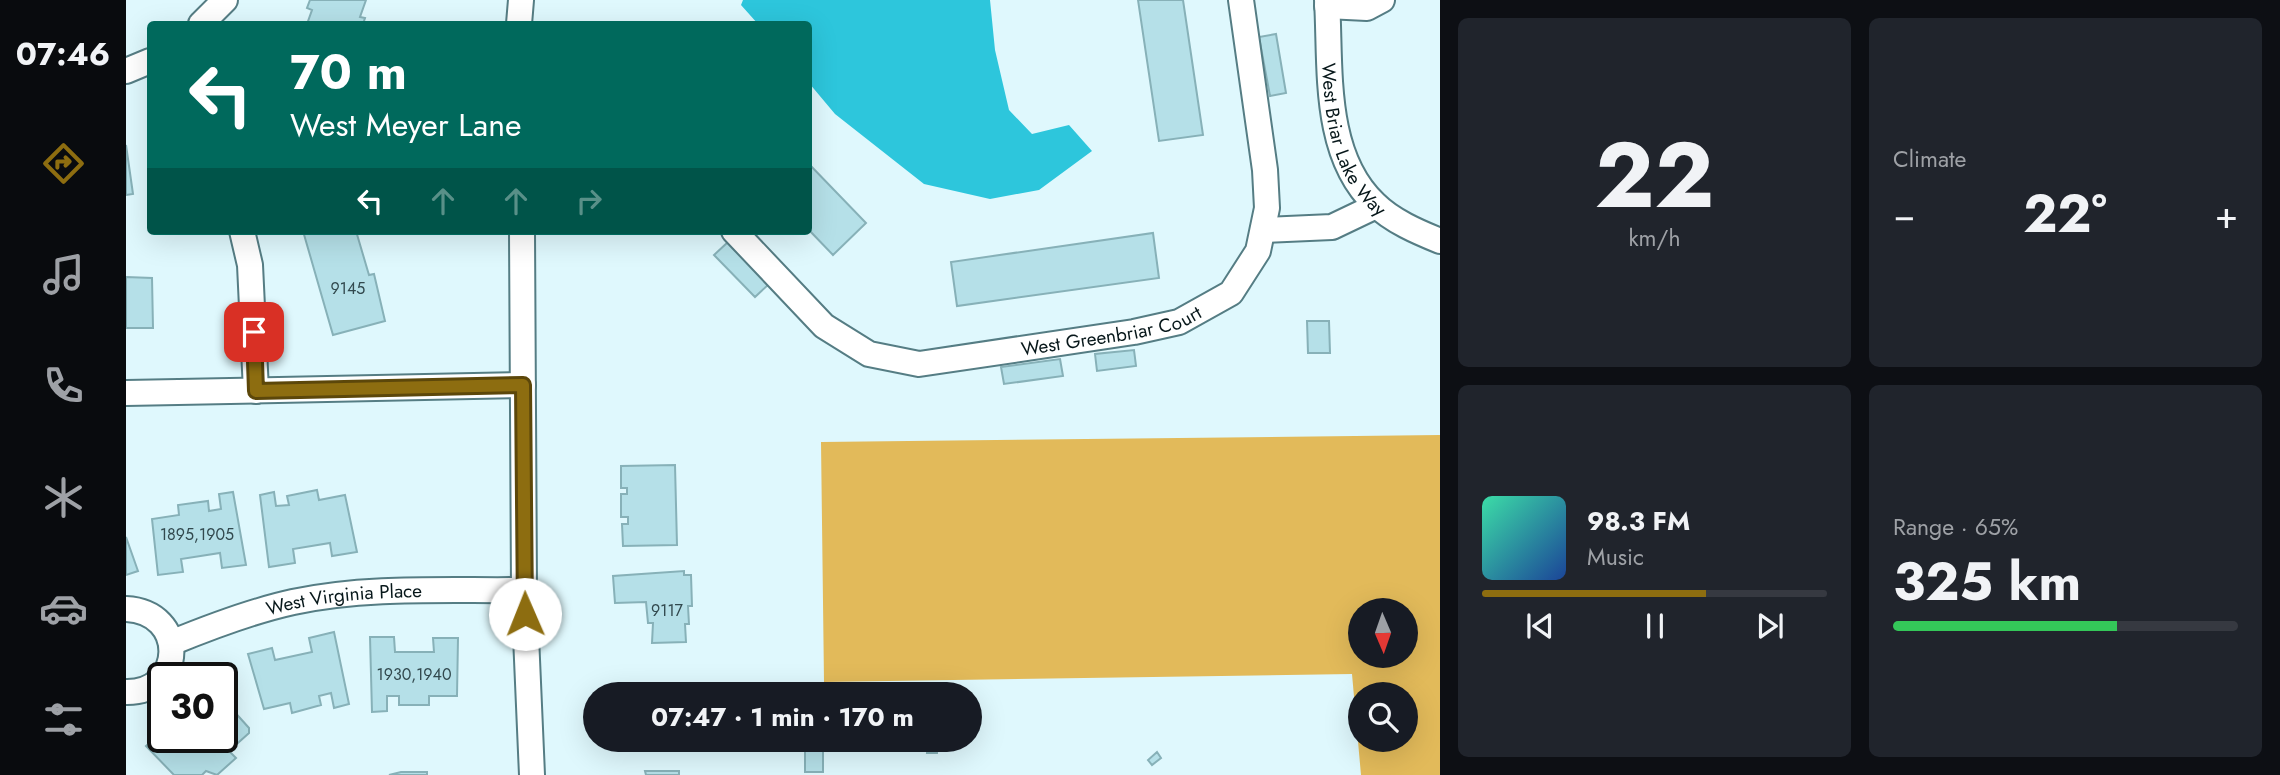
<!DOCTYPE html>
<meta charset="utf-8">
<style>
:root{--surface:#171b24;--page:#20242c;--text:#f1f3f6;--muted:#9ea1a6;--line:#363941;--accent:#8d6d10}
body{margin:0;font-family:Jost,sans-serif;background:var(--page);color:var(--text);height:100vh;display:flex;flex-direction:column;font-size:26px;white-space:nowrap}
*{box-sizing:border-box;margin:0}
p{font-size:23px;color:var(--muted)}
.icon{flex:none;width:38px;height:38px;fill:none;stroke:currentColor;stroke-width:2;stroke-linecap:round;stroke-linejoin:round}
.map{position:relative;flex:1;overflow:hidden}
.side{display:flex;flex-direction:column;gap:18px;padding:18px;background:#0d0f14;width:840px}
.side>*{flex:none}
.top-card{position:absolute;left:21px;top:21px;width:665px;height:214px;border-radius:7px;box-shadow:0 7px 28px #0002;background:#00695c;color:#fff;overflow:hidden}
.needle{width:46px;rotate:178deg}
.controls{position:absolute;left:1222px;top:598px;display:grid;gap:14px}
.controls a{display:grid;place-items:center;width:70px;height:70px;border-radius:50%;background:var(--surface);box-shadow:0 7px 28px #0002;font-size:35px}
.speed{position:absolute;left:21px;top:662px;display:flex;gap:14px;font-size:35px;font-weight:700;text-align:center}
.speed>*{display:grid;place-content:center;width:91px;height:91px;border-radius:50%;background:var(--surface);box-shadow:0 7px 28px #0002;line-height:1}
.speed .limit{border:4px solid #111;border-radius:10px;background:#fff;color:#111}
.pin{position:absolute;display:grid;place-items:center;width:60px;height:60px;color:#fff;margin:-30px;border-radius:14px;box-shadow:0 4px 10px #0006}
.me{position:absolute;width:77px;margin:-38px;rotate:359deg;stroke-linejoin:round;filter:drop-shadow(0 0 5px #0008)}
.turn{display:flex;align-items:center;gap:24px;height:147px;padding:0 28px;font-size:32px}
.turn .icon{width:91px;height:91px;stroke-width:2.5}
.turn b{display:block;font-size:49px;line-height:60px}
.lanes{display:flex;align-items:center;height:66px;padding:0 28px;background:#0003;justify-content:center;gap:35px;direction:ltr}
.lanes .off{opacity:.35}
.big{font-size:52px;font-weight:700;line-height:1.1}
.side .tile{flex:1;display:flex;flex-direction:column;justify-content:center;gap:10px;min-width:0;padding:0 24px;border-radius:10px;background:var(--page)}
.side .dial{align-items:center;gap:0}
.dial b{font-size:91px;line-height:1}
.song{display:flex;align-items:center;gap:21px}
.cover{width:84px;height:84px;border-radius:10px;background:linear-gradient(135deg,hsl(160 70% 55%),hsl(220 70% 35%))}
.played{height:7px;border-radius:4px;background:linear-gradient(90deg,var(--accent) 65%,var(--line) 65%)}
.keys{display:flex;justify-content:space-around;direction:ltr}
.heat{display:flex;justify-content:space-between;align-items:center;font-size:38px;direction:ltr}
.charge{height:10px;border-radius:5px;background:linear-gradient(90deg,#34c759 65%,var(--line) 0)}
.side .tiles{flex:1;display:grid;gap:18px;grid-template-columns:repeat(2,1fr)}
.trip{position:absolute;left:457px;top:682px;width:399px;height:70px;border-radius:35px;background:var(--surface);box-shadow:0 7px 28px #0002;font-weight:700;line-height:70px;text-align:center}
main{display:flex;flex:1;min-height:0}
.menu{display:flex;flex-direction:column;width:126px;justify-content:space-around;align-items:center;background:#090b0e;color:var(--muted)}
.menu .icon{width:49px;height:49px}
.menu .current{color:var(--accent)}
.menu b{font-size:32px;color:var(--text)}
.map>svg:first-child{display:block}
</style>
<main>
<nav class="menu">
<b>07:46</b>
<svg class="icon current" aria-label="directions" viewBox="0 0 24 24"><path d="M12 3l9 9-9 9-9-9zM9 14v-3h6M13 9l2 2-2 2"/></svg>
<svg class="icon" aria-label="music" viewBox="0 0 24 24"><path d="M9 18V5l10-2v13"/><circle cx="6" cy="18" r="3"/><circle cx="16" cy="16" r="3"/></svg>
<svg class="icon" aria-label="phone" viewBox="0 0 24 24"><path d="M5 4h4l2 5-3 2q2 4 5 5l2-3 5 2v4C11 20 4 13 5 4z"/></svg>
<svg class="icon" aria-label="climate" viewBox="0 0 24 24"><path d="M12 3v18M4 7l16 10M4 17L20 7"/></svg>
<svg class="icon" aria-label="car" viewBox="0 0 24 24"><path d="M5 17H2v-5l4-1 3-4h7l3 4 3 1v5h-3M9 17h6M6 11h13"/><circle cx="7" cy="17" r="2"/><circle cx="17" cy="17" r="2"/></svg>
<svg class="icon" aria-label="filters" viewBox="0 0 24 24"><path d="M4 7h16M4 17h16"/><circle cx="9" cy="7" r="2"/><circle cx="15" cy="17" r="2"/></svg>
</nav>
<div class="map">
<svg width="1314" height="775" viewBox="0 0 1314 775">
<rect width="100%" height="100%" fill="#dff8fd"/>
<!-- forest -->
<path fill="#e2ba5a" fill-rule="evenodd" d="M1314,435V775H1235L1226,674L698,682L695,442ZM1234,611H1279V656H1234ZM1234,695H1279V740H1234Z"/>
<!-- water -->
<path fill="#2dc6dc" d="M617,0H864L869,50L883,110L906,134L943,125L966,151L913,190L864,199L798,184L709,114L683,83L682,24H632L615,5Z"/>
<!-- building -->
<path fill="#b5e0e8" stroke="#87b1b8" stroke-width="2" d="M184,0H240L234,17L239,18L237,24H181L186,10L181,8Z
M1012,0H1057L1077,135L1033,141Z
M1150,34L1160,93L1144,96L1133,37Z
M0,145L7,194L0,195Z
M682,163L740,223L707,255L682,229Z
M177,231H230L243,275L248,274L259,321L207,335Z
M1027,233L1033,278L831,306L825,262Z
M602,242L643,284L629,297L588,255Z
M0,277L26,278L27,328H0Z
M1181,321H1203L1204,353H1182Z
M1008,350L1010,366L971,371L969,354Z
M934,359L937,376L878,384L875,367Z
M549,465L551,545L497,546L496,524H502V517H495V494H501V488H495V466Z
M191,490L193,500L219,495L231,552L206,556L204,543L167,549L169,563L143,567L134,495L148,492L150,506L163,505L161,496Z
M107,492L120,565L96,568L94,553L55,559L57,572L32,575L26,519L53,515L52,505L82,501L83,511L95,509L93,494Z
M0,537L12,571L0,575Z
M558,571V575H565L566,606H562L563,624H559L560,642L526,643L527,623H522L520,602L489,603L487,576Z
M208,632L223,704L208,708L205,693L193,696L195,705L166,713L164,703L138,709L122,654L146,648L149,660L186,652L183,638Z
M244,637H268L269,652H308L307,638H332L331,696H303V705H273V696H261V711L246,712Z
M96,698L123,728V733L103,751L110,758L91,775L80,771L76,775H48L20,746L37,731V737H44L48,741L53,737H96Z
M802,740H812L811,753H801Z
M679,750H697V772H679Z
M1031,752L1035,758L1026,765L1022,760Z
M519,771H553V775H520Z
M275,772H301V775H263Z"/>
<g fill="none" stroke-linecap="round" stroke-linejoin="round">
<defs>
<g id="minor">
<path id="s1" d="M1201,0C1205,67 1196,154 1249,204C1266,221 1292,232 1314,241"/>
<path d="M1201,6L1241,8L1256,0"/>
<path d="M75,24L99,0"/>
<path d="M393,24L395,0"/>
<path d="M0,71L24,61"/>
<path d="M1137,230L1206,227L1250,206"/>
<path d="M116,231L124,265L130,391"/>
<path d="M396,231L398,590L406,775"/>
<path id="s2" d="M608,231L698,326L743,354L793,364L1008,332L1053,322L1105,293L1132,251L1141,208L1139,170L1115,0"/>
<path d="M0,393L397,385"/>
<path d="M0,609C62,612 59,693 0,692"/>
<path id="s3" d="M45,643C84,627 126,611 167,602C242,586 322,591 398,590"/>
</g>
</defs>
<!-- minor casing -->
<use href="#minor" stroke="#557d84" stroke-width="28"/>
<!-- minor -->
<use href="#minor" stroke="#fff" stroke-width="24"/>
</g>
<g fill="none" stroke-linecap="round" stroke-linejoin="round">
<defs>
<path id="route" d="M128,332L130,391L397,385L399,614"/>
</defs>
<!-- route casing -->
<use href="#route" stroke="#5c470a" stroke-width="18"/>
<!-- route -->
<use href="#route" stroke="#8d6d10" stroke-width="12"/>
</g>
<g text-anchor="middle" stroke-width="5" stroke-linejoin="round" paint-order="stroke">
<!-- number labels -->
<g font-size="16" fill="#32494e">
<text x="222" y="294">9145</text>
<text x="71" y="540">1895,1905</text>
<text x="541" y="616">9117</text>
<text x="288" y="680">1930,1940</text>
</g>
<!-- street labels -->
<g font-size="19" fill="#07171a" stroke="#fff">
<text dy="7" stroke="none"><textPath href="#s1" startOffset="145">West Briar Lake Way</textPath></text>
<text dy="7" stroke="none"><textPath href="#s2" startOffset="430">West Greenbriar Court</textPath></text>
<text dy="7" stroke="none"><textPath href="#s3" startOffset="180">West Virginia Place</textPath></text>
</g>
</g>
</svg>
<div class="controls">
<a><svg class="needle" viewBox="-14 -14 28 28"><path d="M0-13l5 13h-10z" fill="#e53935"/><path d="M0 13l5-13h-10z" fill="#9ea1a6"/></svg></a>
<a><svg class="icon" aria-label="search" viewBox="0 0 24 24"><circle cx="10" cy="10" r="6"/><path d="M15 15l6 6"/></svg></a>
</div>
<div class="speed"><div class="limit">30</div></div>
<div class="pin" style="left:128px;top:332px;background:#d93025"><svg class="icon" aria-label="arrive" viewBox="0 0 24 24"><path d="M6 21V4h12l-3 4 3 4H6"/></svg></div>
<svg class="me" style="left:399px;top:614px" viewBox="-20 -20 40 40"><circle r="19" fill="#fff"/><path d="M0-13L10 11 0 6-10 11z" fill="#8d6d10"/></svg>
<div class="trip">07:47 · 1 min · 170 m</div>
<div class="top-card">
<div class="turn"><svg class="icon" aria-label="left" viewBox="0 0 24 24"><path d="M17 20v-9H6M10 6l-5 5 5 5"/></svg><div><b>70 m</b>West Meyer Lane</div></div>
<div class="lanes"><svg class="icon" aria-label="left" viewBox="0 0 24 24"><path d="M17 20v-9H6M10 6l-5 5 5 5"/></svg><svg class="icon off" aria-label="ahead" viewBox="0 0 24 24"><path d="M12 20V5M6 11l6-6 6 6"/></svg><svg class="icon off" aria-label="ahead" viewBox="0 0 24 24"><path d="M12 20V5M6 11l6-6 6 6"/></svg><svg class="icon off" aria-label="right" viewBox="0 0 24 24"><path d="M7 20v-9h11M14 6l5 5-5 5"/></svg></div>
</div>
</div>
<section class="side">
<div class="tiles">
<div class="tile dial"><b>22</b><p>km/h</p></div>
<div class="tile"><p>Climate</p>
<div class="heat"><a>−</a><b class="big">22°</b><a>+</a></div>
</div>
<div class="tile">
<div class="song"><i class="cover"></i><div><b>98.3 FM</b><p>Music</p></div></div>
<div class="played"></div>
<div class="keys"><svg class="icon" aria-label="previous" viewBox="0 0 24 24"><path d="M18 5L8 12l10 7zM5 5v14"/></svg><svg class="icon" aria-label="pause" viewBox="0 0 24 24"><path d="M8 5v14M16 5v14"/></svg><svg class="icon" aria-label="next" viewBox="0 0 24 24"><path d="M6 5l10 7-10 7zM19 5v14"/></svg></div>
</div>
<div class="tile"><p>Range · 65%</p><b class="big">325 km</b><div class="charge"></div></div>
</div>
</section>
</main>
